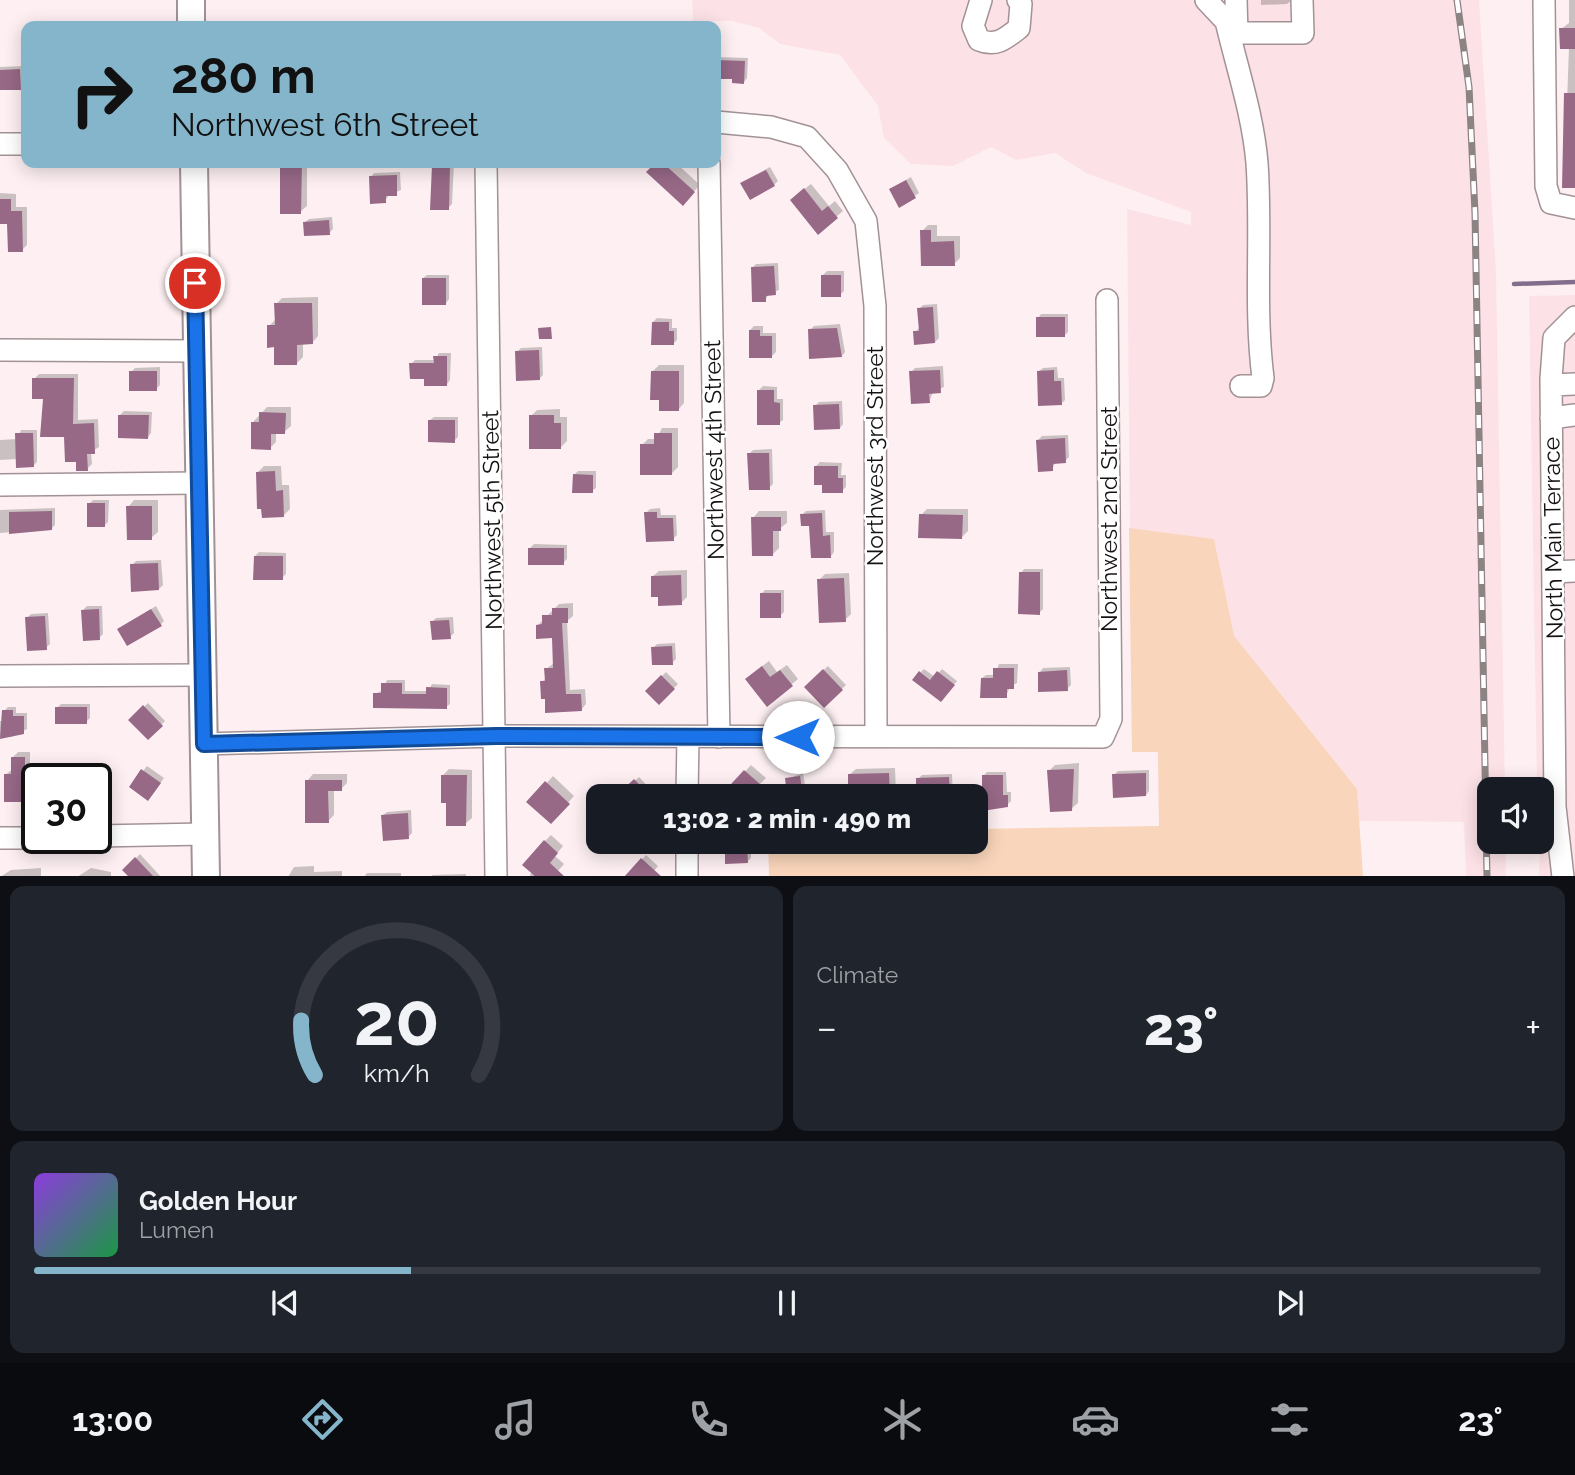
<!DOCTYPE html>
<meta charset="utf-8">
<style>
:root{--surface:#171b24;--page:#20242c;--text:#f1f3f6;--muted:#9ea1a6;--line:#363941;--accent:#85b5cb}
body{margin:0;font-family:Raleway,sans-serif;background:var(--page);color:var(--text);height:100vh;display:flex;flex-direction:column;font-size:26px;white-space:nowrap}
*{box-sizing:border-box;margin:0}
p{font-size:23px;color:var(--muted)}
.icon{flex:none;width:38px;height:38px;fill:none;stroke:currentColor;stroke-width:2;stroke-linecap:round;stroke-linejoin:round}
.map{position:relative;height:876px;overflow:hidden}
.sheet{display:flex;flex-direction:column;gap:10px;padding:10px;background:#0d0f14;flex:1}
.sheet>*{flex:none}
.hud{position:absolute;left:21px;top:21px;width:700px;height:147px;border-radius:14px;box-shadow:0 4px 18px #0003;background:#85b5cb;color:#111;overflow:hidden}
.controls{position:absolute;left:1477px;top:777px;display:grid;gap:14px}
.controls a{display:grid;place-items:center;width:77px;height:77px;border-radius:14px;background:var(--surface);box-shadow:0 4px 18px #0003;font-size:35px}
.speed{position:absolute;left:21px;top:763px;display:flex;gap:14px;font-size:35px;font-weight:700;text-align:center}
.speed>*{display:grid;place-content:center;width:91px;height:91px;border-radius:50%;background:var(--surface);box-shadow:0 4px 18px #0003;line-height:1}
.speed .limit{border:4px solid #111;border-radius:10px;background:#fff;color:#111}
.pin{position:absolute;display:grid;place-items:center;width:60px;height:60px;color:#fff;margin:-30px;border:4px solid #fff;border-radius:50%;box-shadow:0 2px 7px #0007}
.me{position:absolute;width:77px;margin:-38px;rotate:270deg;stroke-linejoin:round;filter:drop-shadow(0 0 5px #0008)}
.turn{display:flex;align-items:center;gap:24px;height:147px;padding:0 35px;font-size:32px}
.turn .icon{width:91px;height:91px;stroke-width:2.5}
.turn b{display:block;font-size:49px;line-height:60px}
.big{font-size:52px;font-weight:800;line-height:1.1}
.sheet .tile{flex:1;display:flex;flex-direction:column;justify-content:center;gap:10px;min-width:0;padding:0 24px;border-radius:14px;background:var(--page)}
.sheet .dial{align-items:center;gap:0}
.dial svg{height:182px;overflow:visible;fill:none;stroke:var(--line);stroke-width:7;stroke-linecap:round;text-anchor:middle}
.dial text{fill:var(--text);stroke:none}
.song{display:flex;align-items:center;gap:21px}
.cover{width:84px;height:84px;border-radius:10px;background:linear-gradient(135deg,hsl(270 70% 55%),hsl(140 70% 35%))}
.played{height:7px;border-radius:4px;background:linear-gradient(90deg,var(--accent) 25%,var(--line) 25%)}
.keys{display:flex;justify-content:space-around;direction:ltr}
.heat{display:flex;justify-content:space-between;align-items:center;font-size:38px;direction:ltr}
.sheet .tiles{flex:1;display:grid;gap:10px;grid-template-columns:1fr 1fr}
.tile:last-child{grid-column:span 2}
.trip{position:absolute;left:586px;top:784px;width:402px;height:70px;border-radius:14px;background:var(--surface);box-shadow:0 4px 18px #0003;font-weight:800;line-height:70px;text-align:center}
.tab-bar{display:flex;height:112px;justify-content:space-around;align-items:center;background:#090b0e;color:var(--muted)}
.tab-bar .icon{width:49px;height:49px}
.tab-bar .on{color:var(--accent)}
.tab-bar b{font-size:32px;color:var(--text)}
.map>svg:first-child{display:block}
</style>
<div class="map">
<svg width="1575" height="877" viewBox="0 0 1575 877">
<rect width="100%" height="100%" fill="#fef0f2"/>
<!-- built -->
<path fill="#fce2e7" d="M692,0H1479L1496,271L1505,789H1489V842H1505L1506,876H1466L1464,822L1359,821L1159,826L1158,752H1132L1127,209L1191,225V212L1086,173L1055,153L1016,160L991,147L953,166L911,164L884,138L878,106L840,55L780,44L759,28L732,21L693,22Z
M1575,295V876H1539L1542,789H1537L1529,296Z"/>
<!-- green -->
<path fill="#f9d5bb" d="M1129,528L1214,539L1234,636L1357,789L1363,876H769L768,842H976L977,829L1159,826L1158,752H1132Z"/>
<!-- shadow -->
<path fill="#0003" d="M1261,0H1292L1287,4L1261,5Z
M1569,0H1575V187H1564L1569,47L1561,29L1569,23Z
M716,57L748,58L747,78L744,82L734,77H716Z
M23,66L24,84L20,88L0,89V67Z
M282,163H307V206L300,212H281Z
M436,163H454L452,204L448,208L433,165Z
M657,163H676L700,185L683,203L648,172Z
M770,167L778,181L774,185L746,180Z
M400,172L401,190L389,195L385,201L371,177L374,173Z
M911,177L919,193L900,205L891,189Z
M811,184L829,206L835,201L843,211L818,232L798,194Z
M0,193L16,194V207H27V245L22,250L9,222H0Z
M332,217L333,229L329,233L305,222L309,219Z
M928,225H937V236H960V258L954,264L923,265L922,231Z
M778,263L779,290L769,294L765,300L752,268L756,264Z
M827,271H844V291L840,295L823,275Z
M427,275H449V299L446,303L423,278Z
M318,297V336L312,343H303V357L297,363L276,346L269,326L275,320L276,304L282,298Z
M937,304L939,338L935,342L915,332L919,328V309L923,305Z
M1041,314H1068V332L1064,336L1038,318Z
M657,318L672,319V328H677V340L673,344L653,322Z
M840,324L845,352L842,356L810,330L814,326Z
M754,326H763V333H776V352L772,356L750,330Z
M542,347L543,375L539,379L517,352L521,348Z
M439,353H451L450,380L447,384L411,364L415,360H435Z
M659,365H684V403L678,410L661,398L652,372Z
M943,366L944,387L933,392L929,402L911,372L915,368Z
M160,367V385L156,389L131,372L135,368Z
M1057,367L1058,378H1064L1065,400L1061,404L1039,371L1043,368Z
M39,374H78V420L98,419L99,447L91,452L92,464L87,469L78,460L34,379Z
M763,386L777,387V399H783V420L779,423L759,390Z
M842,401L843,424L840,428L815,406L819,402Z
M267,407H291V426L284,432H276V442L270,448L253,422Z
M560,409V417H567V441L561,447L531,416L537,410Z
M124,411L152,412L151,433L148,437L120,415Z
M434,417H458V437L454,441L430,420Z
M662,428H678V467L671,474L642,445L648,439H656Z
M21,430H37V462L33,466L17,459L0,460V440L17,439Z
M1068,435L1069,457L1065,461L1056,462L1052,469L1038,440L1042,436Z
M772,449L773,484L769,488L749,454L753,450Z
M820,462L842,463L841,475H846V487L842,491L816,466Z
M264,466H281L282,485H289L290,509L284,515L257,473Z
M578,471H596V488L592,491L574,475Z
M93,500H109L108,522L104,526L89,504Z
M134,500H158V532L151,538L128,507Z
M55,508V525L51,529L0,533V510Z
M660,508L661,515H676L677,535L673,539L646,513L650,509Z
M927,509H968V531L962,537L921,515Z
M825,510L826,532H834V552L831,556L802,515L806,511Z
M759,511H787V523L779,529V548L773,554L753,518Z
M534,544L567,545V559L563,563L530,548Z
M259,552L286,553V574L282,578L255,556Z
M161,560L163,585L159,589L132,565L136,561Z
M1024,569H1043V609L1039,613L1021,573Z
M687,570V597L681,603L652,577L659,571Z
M849,573L851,614L845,620L819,580L825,574Z
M765,590H784V612L780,616L761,594Z
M573,603V616L567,621L570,690L585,689L586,704L581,710L547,711L542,682L546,678V669L554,663L553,636L538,625L559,604Z
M87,606H102L103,634L99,638L83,610Z
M156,606L164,621L160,625L119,629Z
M48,613L50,644L46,648L27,618L31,614Z
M453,617L454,633L450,637L432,622L436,618Z
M675,643L676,659L672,663L653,648L657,644Z
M769,661L777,672L787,665L798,679L767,705L753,673Z
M999,664H1018L1017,683L1010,687L1006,696L982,678L986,675H995Z
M828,666L846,685L824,706L806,687Z
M1070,667L1071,685L1067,689L1040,672L1043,668Z
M924,669L935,677L942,669L957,681L945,696L921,672Z
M666,672L678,684L659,703L647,691Z
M387,680H405V691H428L432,684L450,685V704L446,707L375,694L383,690Z
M148,703L165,721L148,738L131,720Z
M61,704H90V718L86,722L57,708Z
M8,707H16V713H27V729L11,737H0V721H4V711Z
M18,752H30V770H50V775L102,773V791L96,796V779H37L5,775L13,769V757Z
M1079,763L1078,803L1071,809L1049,771L1055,765Z
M751,765L766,778L759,785L766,790L760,796H723Z
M147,766L164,778L152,795L131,786Z
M895,768L896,793L893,796H863L849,775L856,769Z
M449,769L472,770V818L465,824L448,801L443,775Z
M1149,770V791L1146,795L1114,775L1118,771Z
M987,772H1006L1007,792H1011V801L1007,805L983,776Z
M803,773L807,796H789L787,779Z
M313,774H347V783L341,789H334V815L328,821L307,781Z
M952,774L953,796H918V779L922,775Z
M553,776L574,796L551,822L529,802Z
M639,777L655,794L624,796L621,794Z
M411,810L412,833L408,837L383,815L387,812Z
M551,835L563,846L555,856L564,864L553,877H532L530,875L545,841Z
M751,842V858L747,862L727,843Z
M140,854L161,877H131L124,870Z
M646,855L658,866L649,877H626Z
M314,866V872L342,871V877H288L294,867Z
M41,868V877H0L11,870Z
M91,868L111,872V877H77Z
M367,873H401V877H364Z
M466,874V877H431L432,875Z"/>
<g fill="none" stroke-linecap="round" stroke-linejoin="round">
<!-- stream -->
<path stroke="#836d8c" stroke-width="4.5" d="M1514,284L1575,282"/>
</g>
<!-- building -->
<path fill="#976987" d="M1559,28H1575V49H1560Z
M716,60L745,61L744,84L732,83V79H716Z
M20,69L21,90H0V70Z
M1564,93H1575V188H1562Z
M280,163H302L301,214H280Z
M655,163H663L695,192L683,206L646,172Z
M432,165H450L449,210H430Z
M766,170L775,186L750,200L740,183Z
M397,175V196H386V203L370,204L369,176Z
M906,180L916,198L899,208L889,189Z
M804,188L822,211L828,206L838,218L818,235L790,200Z
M0,199H11V211H22L23,252H8L7,224H0Z
M329,220L330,235L304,236L303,222Z
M920,230H931V242L954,241L955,266H921Z
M774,266L776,295L766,296V302H752L751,267Z
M821,275H841V297H821Z
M422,278H446V305H422Z
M274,303H312L313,344L297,345V365H274V347L267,348V325H275Z
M933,307L935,343L914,345L913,331H919L917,308Z
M1036,317H1065V337H1036Z
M652,322H669V331H674V345H651Z
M551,327L552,339H539L538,328Z
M837,328L842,357L809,359L808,329Z
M749,330H760V336H772V358H749Z
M539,350L540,380L516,381L515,351Z
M433,356H447V386H424V379H410L409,363H434Z
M940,370L941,393L929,394L930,403L911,404L909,371Z
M1054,370V381H1061L1062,405L1038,406L1037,371Z
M129,371H157V391H129Z
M651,371H679V411H659V400H650Z
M32,378H74L73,424L94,423L95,454H87L88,471H76V462H65L64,437H40L43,399H32Z
M757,390H774V402L780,403V425H757Z
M839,404L840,429L814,430L813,405Z
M259,412L286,413L285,434H271V450L251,449V422H259Z
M118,415H149L148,439L118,438Z
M529,415H554V423H561V449H529Z
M428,420H455V443L428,442Z
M15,433H33L34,467L16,468Z
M654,433H672V475H640V444H654Z
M1065,438L1066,463L1053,464V471L1038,472L1036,440Z
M747,453H769L770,490H749Z
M814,466H838V478H843V493H822V485H814Z
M275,471L276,491L283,490L284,517L262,518L261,509H257L256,472Z
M573,474L593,475V493H572Z
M87,503H105V527H87Z
M126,506H152V540H127Z
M52,511V530L9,534V512Z
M644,512H657V518H673L674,541L646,542Z
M822,513L823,536L830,535L831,558H811L809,526H801L800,514Z
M919,514L963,515L962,539L918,538Z
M751,517H781V531H773V556H752Z
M528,548H564V565H528Z
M254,556H283V580H253Z
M158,563L159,590L131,592L130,564Z
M1019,572H1040V615L1018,614Z
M681,575L682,605L658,606V597H651V576Z
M844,578L846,622L819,623L817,579Z
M760,593H781V618H760Z
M552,608H568V623H562L566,694H581L582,711L545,713V699H541L540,681H545L544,668H553L552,638L536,639V625L542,624V615H552Z
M99,609L100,640L83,641L81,610Z
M151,609L162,626L127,646L117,629Z
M45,616L47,650L27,651L25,617Z
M449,620L451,639L432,640L430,621Z
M672,646L673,665H652L651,647Z
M762,666L770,677L780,670L793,686L767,707L745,679Z
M993,668H1014V689H1007V698H980L981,678H993Z
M823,669L843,690L824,708L804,687Z
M1067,670L1068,691L1038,692V672Z
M919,671L930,680L937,671L955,685L941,702L912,680Z
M661,675L675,689L659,705L645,691Z
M381,683H402V694H426V687L447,688V709L373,708V693H381Z
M143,705L163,726L148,740L128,720Z
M55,707H87V724H55Z
M2,710H13V716H24V734L0,739Z
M11,757H25V775H37V802H4V774H11Z
M141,769L161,783L148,801L129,787Z
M1074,769L1072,811L1050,812L1047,770Z
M744,770L761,785L751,796H720Z
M889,773L890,796L848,794V774Z
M1146,773V796L1113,798L1112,774Z
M441,775H467L466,826H446V803H441Z
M982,775H1003V795H1008V807L982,811Z
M800,776L803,796H787L785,778Z
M949,777L950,796H916V778Z
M634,779L650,796H616Z
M305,780H342V791H328L329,823H305Z
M545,781L570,804L551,824L526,802Z
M408,813L409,839L383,841L381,815Z
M544,840L558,853L550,863L565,877H536L522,865Z
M725,842H747L748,863L725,864Z
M135,857L154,877H129L122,870Z
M641,858L662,877H624Z"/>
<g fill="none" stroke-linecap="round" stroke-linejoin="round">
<defs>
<path id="minor" d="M981,0L973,26L979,40C996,47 1005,39 1019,28L1021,4L1018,0
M1206,0L1237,33H1303L1302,0
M1236,0L1237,33
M1544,0L1546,186L1551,203L1575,208
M1226,21C1237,68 1253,115 1257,163C1262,234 1254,307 1263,378L1261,386H1241
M716,122L771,127L807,137L837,170L866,221L875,306L876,736
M0,144H26
M486,163L496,877
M709,163L719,737
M0,350L196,351
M1551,385L1575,384
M1551,418L1575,415
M0,485L199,483
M1553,572L1575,571
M0,676L202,675
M204,744L496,736L1103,737L1111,719L1107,300
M687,796L688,737
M96,836L205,834
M0,838H37
M687,877V842
M1563,877L1555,807L1551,379L1554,338L1575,317"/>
<path id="major" d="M191,0V26
M194,163L206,877"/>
</defs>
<!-- minor casing -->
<use href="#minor" stroke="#a29295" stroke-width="24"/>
<!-- major casing -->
<use href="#major" stroke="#a29295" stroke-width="30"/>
<!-- minor -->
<use href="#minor" stroke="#fff" stroke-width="21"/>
<!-- major -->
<use href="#major" stroke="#fff" stroke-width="26"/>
<defs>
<path id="rail" d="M1457,0L1469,87L1475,213L1487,877"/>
</defs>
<!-- rail casing -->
<use href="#rail" stroke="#8c8384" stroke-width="7"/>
<!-- rail -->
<use href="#rail" stroke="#fff" stroke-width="4.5" stroke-dasharray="13" stroke-linecap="butt"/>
</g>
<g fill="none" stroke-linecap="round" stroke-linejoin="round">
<defs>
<path id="route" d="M195,283L204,744L496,736L798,737"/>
</defs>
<!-- route casing -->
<use href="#route" stroke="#114b97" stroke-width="18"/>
<!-- route -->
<use href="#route" stroke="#1a73e8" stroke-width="12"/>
</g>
<g text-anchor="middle" stroke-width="5" stroke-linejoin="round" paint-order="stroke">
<!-- street labels -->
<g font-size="23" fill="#161112" stroke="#fff">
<text transform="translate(714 450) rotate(-91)" y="8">Northwest 4th Street</text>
<text transform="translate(875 456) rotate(-90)" y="8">Northwest 3rd Street</text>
<text transform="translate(1109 519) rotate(-90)" y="8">Northwest 2nd Street</text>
<text transform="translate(492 520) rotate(-91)" y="8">Northwest 5th Street</text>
<text transform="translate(1553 538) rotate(-91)" y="8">North Main Terrace</text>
</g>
</g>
</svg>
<div class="controls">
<a><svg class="icon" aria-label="sound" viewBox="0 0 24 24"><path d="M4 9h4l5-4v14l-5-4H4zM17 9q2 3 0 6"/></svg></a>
</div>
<div class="speed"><div class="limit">30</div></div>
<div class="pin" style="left:195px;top:283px;background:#d93025"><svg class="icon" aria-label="arrive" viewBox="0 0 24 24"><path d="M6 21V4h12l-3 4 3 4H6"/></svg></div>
<svg class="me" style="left:798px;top:737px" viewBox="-20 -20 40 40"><circle r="19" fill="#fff"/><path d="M0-13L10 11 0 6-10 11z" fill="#1a73e8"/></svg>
<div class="trip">13:02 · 2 min · 490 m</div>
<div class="hud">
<div class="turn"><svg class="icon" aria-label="right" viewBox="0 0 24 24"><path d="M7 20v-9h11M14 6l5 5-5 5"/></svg><div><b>280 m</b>Northwest 6th Street</div></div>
</div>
</div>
<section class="sheet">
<div class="tiles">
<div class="tile dial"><svg viewBox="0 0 100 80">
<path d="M14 69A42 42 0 1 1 86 69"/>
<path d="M14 69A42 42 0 0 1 8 45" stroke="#85b5cb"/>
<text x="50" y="56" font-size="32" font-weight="700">20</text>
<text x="50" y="72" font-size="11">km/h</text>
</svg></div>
<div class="tile"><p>Climate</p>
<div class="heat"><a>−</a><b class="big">23°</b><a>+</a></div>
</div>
<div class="tile">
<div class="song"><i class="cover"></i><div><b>Golden Hour</b><p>Lumen</p></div></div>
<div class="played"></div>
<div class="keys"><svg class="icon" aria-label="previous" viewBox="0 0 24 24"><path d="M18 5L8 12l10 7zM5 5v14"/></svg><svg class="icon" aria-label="pause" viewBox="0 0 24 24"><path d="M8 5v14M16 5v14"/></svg><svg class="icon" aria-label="next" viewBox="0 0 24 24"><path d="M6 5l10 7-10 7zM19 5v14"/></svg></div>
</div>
</div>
</section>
<nav class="tab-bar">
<b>13:00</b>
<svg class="icon on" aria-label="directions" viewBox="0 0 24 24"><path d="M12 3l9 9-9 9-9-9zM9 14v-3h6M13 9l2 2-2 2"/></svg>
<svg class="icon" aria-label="music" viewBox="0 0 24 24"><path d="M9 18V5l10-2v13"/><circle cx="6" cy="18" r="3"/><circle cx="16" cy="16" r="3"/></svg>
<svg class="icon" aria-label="phone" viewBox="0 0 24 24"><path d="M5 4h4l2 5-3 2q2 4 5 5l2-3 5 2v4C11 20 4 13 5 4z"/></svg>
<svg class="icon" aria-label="climate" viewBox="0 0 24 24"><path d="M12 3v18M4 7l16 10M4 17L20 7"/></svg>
<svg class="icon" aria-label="car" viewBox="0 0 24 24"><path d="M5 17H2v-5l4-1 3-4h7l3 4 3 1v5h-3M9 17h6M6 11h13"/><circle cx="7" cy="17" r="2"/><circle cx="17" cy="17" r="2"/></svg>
<svg class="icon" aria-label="filters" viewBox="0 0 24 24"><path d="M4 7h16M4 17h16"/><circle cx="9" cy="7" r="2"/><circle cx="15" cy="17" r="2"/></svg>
<b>23°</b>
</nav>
